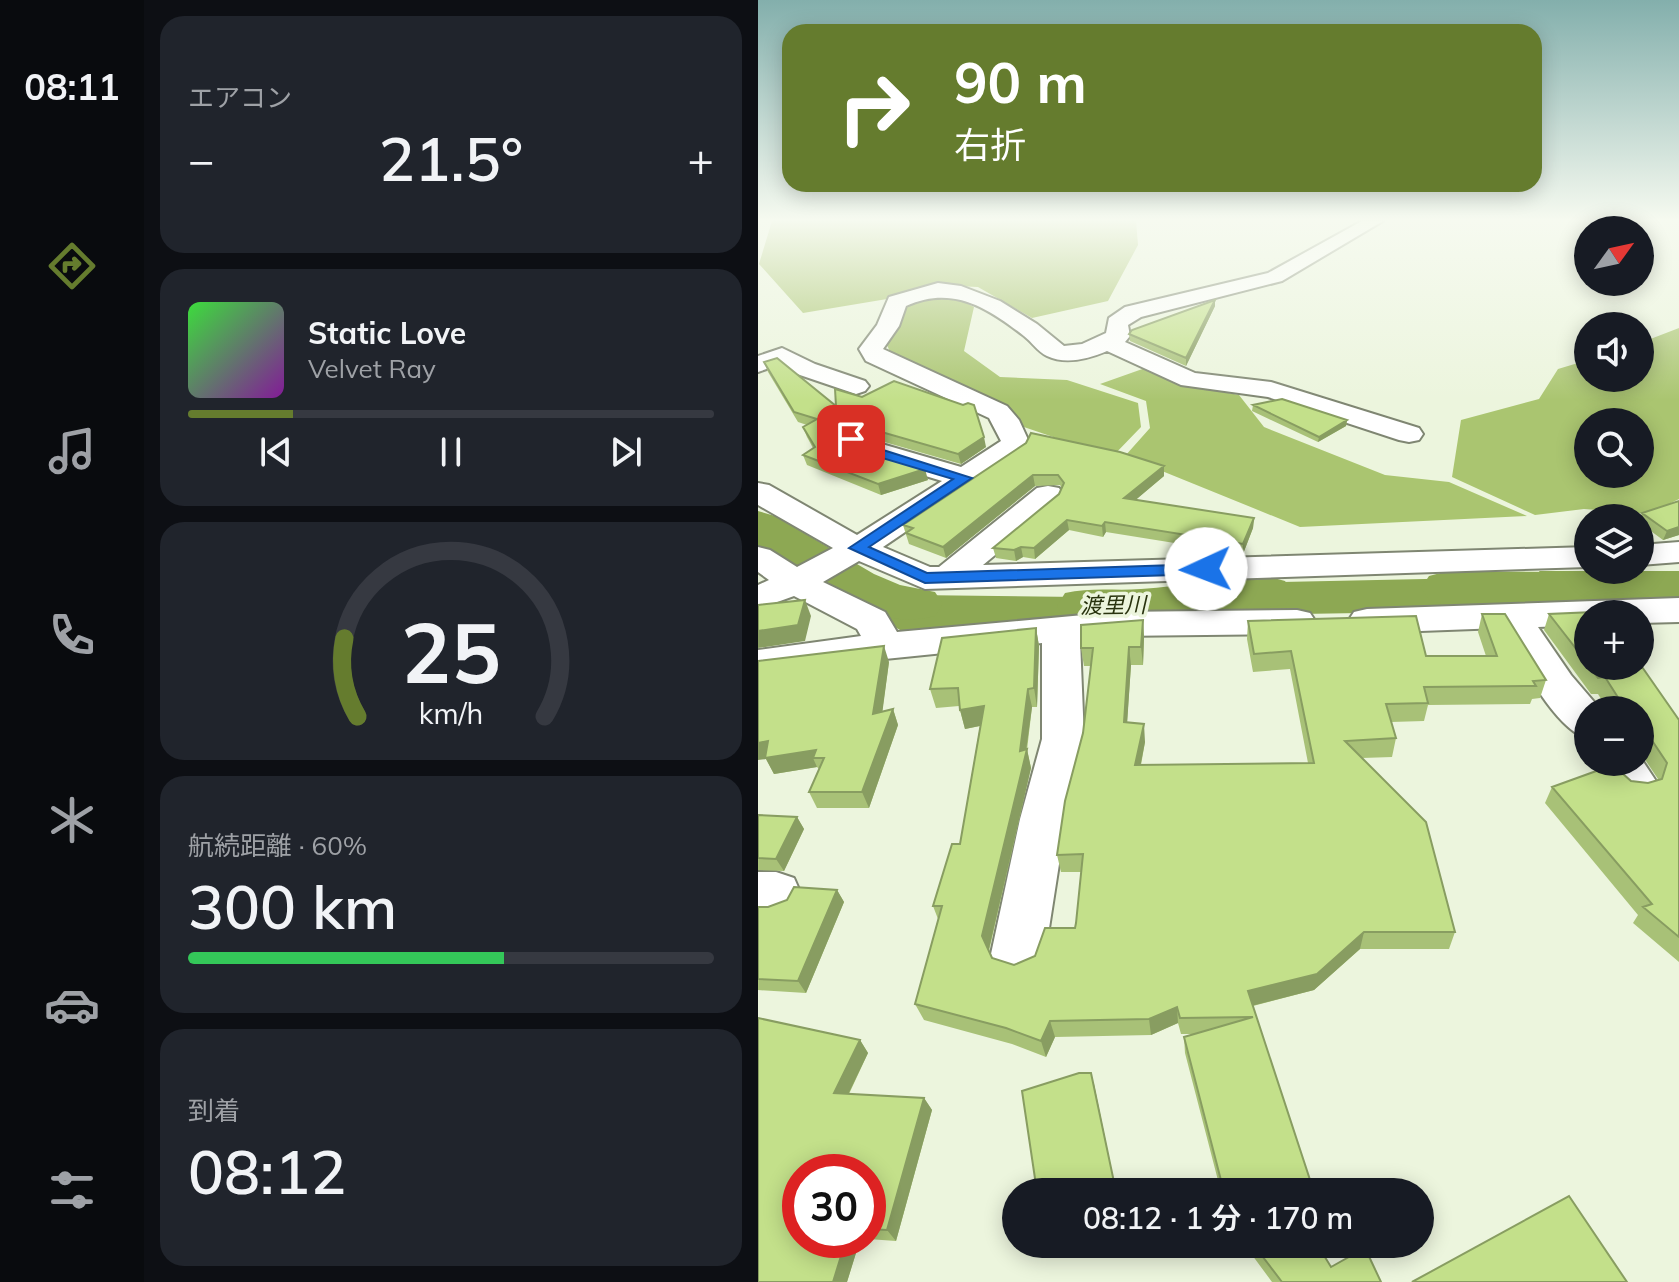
<!DOCTYPE html>
<html lang="ja">
<meta charset="utf-8">
<style>
:root{--surface:#171b24;--page:#20242c;--text:#f1f3f6;--muted:#9ea1a6;--line:#363941;--accent:#657c2e}
body{margin:0;font-family:Mulish,"Noto Sans JP",sans-serif;background:var(--page);color:var(--text);height:100vh;display:flex;flex-direction:column;font-size:30px;white-space:nowrap}
*{box-sizing:border-box;margin:0}
p{font-size:26px;color:var(--muted)}
.icon{flex:none;width:44px;height:44px;fill:none;stroke:currentColor;stroke-width:2;stroke-linecap:round;stroke-linejoin:round}
.map{position:relative;flex:1;overflow:hidden}
.panel{display:flex;flex-direction:column;gap:16px;padding:16px;background:#0d0f14;width:614px}
.panel>*{flex:none}
.banner{position:absolute;left:24px;top:24px;width:760px;height:168px;border-radius:24px;box-shadow:0 4px 20px #0003;background:#657c2e;color:#fff;overflow:hidden}
.needle{width:52px;rotate:57deg}
.tools{position:absolute;left:816px;top:216px;display:grid;gap:16px}
.tools a{display:grid;place-items:center;width:80px;height:80px;border-radius:50%;background:var(--surface);box-shadow:0 4px 20px #0003;font-size:40px}
.speed{position:absolute;left:24px;top:1154px;display:flex;gap:16px;font-size:40px;font-weight:700;text-align:center}
.speed>*{display:grid;place-content:center;width:104px;height:104px;border-radius:50%;background:var(--surface);box-shadow:0 4px 20px #0003;line-height:1}
.speed .limit{border:12px solid #d22;background:#fff;color:#111}
.pin{position:absolute;display:grid;place-items:center;width:68px;height:68px;color:#fff;margin:-34px;border-radius:16px;box-shadow:0 4px 12px #0006}
.me{position:absolute;width:88px;margin:-44px;rotate:268deg;stroke-linejoin:round;filter:drop-shadow(0 0 6px #0008)}
.turn{display:flex;align-items:center;gap:28px;height:168px;padding:0 40px;font-size:36px}
.turn .icon{width:104px;height:104px;stroke-width:2.5}
.turn b{display:block;font-size:56px;line-height:68px}
.big{font-size:60px;font-weight:600;line-height:1.1}
.panel .card{flex:1;display:flex;flex-direction:column;justify-content:center;gap:12px;min-width:0;padding:0 28px;border-radius:24px;background:var(--page)}
.panel .dial{align-items:center;gap:0}
.dial svg{height:208px;overflow:visible;fill:none;stroke:var(--line);stroke-width:7;stroke-linecap:round;text-anchor:middle}
.dial text{fill:var(--text);stroke:none}
.song{display:flex;align-items:center;gap:24px}
.cover{width:96px;height:96px;border-radius:12px;background:linear-gradient(135deg,hsl(120 70% 55%),hsl(290 70% 35%))}
.played{height:8px;border-radius:4px;background:linear-gradient(90deg,var(--accent) 20%,var(--line) 20%)}
.keys{display:flex;justify-content:space-around;direction:ltr}
.heat{display:flex;justify-content:space-between;align-items:center;font-size:44px;direction:ltr}
.charge{height:12px;border-radius:6px;background:linear-gradient(90deg,#34c759 60%,var(--line) 0)}
.trip{position:absolute;left:244px;top:1178px;width:432px;height:80px;border-radius:40px;background:var(--surface);box-shadow:0 4px 20px #0003;font-weight:600;line-height:80px;text-align:center}
main{display:flex;flex:1;min-height:0}
.tab-bar{display:flex;flex-direction:column;width:144px;justify-content:space-around;align-items:center;background:#090b0e;color:var(--muted)}
.tab-bar .icon{width:56px;height:56px}
.tab-bar .on{color:var(--accent)}
.tab-bar b{font-size:36px;color:var(--text)}
.map>svg:first-child{display:block}
</style>
<main>
<nav class="tab-bar">
<b>08:11</b>
<svg class="icon on" aria-label="directions" viewBox="0 0 24 24"><path d="M12 3l9 9-9 9-9-9zM9 14v-3h6M13 9l2 2-2 2"/></svg>
<svg class="icon" aria-label="music" viewBox="0 0 24 24"><path d="M9 18V5l10-2v13"/><circle cx="6" cy="18" r="3"/><circle cx="16" cy="16" r="3"/></svg>
<svg class="icon" aria-label="phone" viewBox="0 0 24 24"><path d="M5 4h4l2 5-3 2q2 4 5 5l2-3 5 2v4C11 20 4 13 5 4z"/></svg>
<svg class="icon" aria-label="climate" viewBox="0 0 24 24"><path d="M12 3v18M4 7l16 10M4 17L20 7"/></svg>
<svg class="icon" aria-label="car" viewBox="0 0 24 24"><path d="M5 17H2v-5l4-1 3-4h7l3 4 3 1v5h-3M9 17h6M6 11h13"/><circle cx="7" cy="17" r="2"/><circle cx="17" cy="17" r="2"/></svg>
<svg class="icon" aria-label="filters" viewBox="0 0 24 24"><path d="M4 7h16M4 17h16"/><circle cx="9" cy="7" r="2"/><circle cx="15" cy="17" r="2"/></svg>
</nav>
<section class="panel">
<div class="card"><p>エアコン</p>
<div class="heat"><a>−</a><b class="big">21.5°</b><a>+</a></div>
</div>
<div class="card">
<div class="song"><i class="cover"></i><div><b>Static Love</b><p>Velvet Ray</p></div></div>
<div class="played"></div>
<div class="keys"><svg class="icon" aria-label="previous" viewBox="0 0 24 24"><path d="M18 5L8 12l10 7zM5 5v14"/></svg><svg class="icon" aria-label="pause" viewBox="0 0 24 24"><path d="M8 5v14M16 5v14"/></svg><svg class="icon" aria-label="next" viewBox="0 0 24 24"><path d="M6 5l10 7-10 7zM19 5v14"/></svg></div>
</div>
<div class="card dial"><svg viewBox="0 0 100 80">
<path d="M14 69A42 42 0 1 1 86 69"/>
<path d="M14 69A42 42 0 0 1 9 39" stroke="#657c2e"/>
<text x="50" y="56" font-size="32" font-weight="700">25</text>
<text x="50" y="72" font-size="11">km/h</text>
</svg></div>
<div class="card"><p>航続距離 · 60%</p><b class="big">300 km</b><div class="charge"></div></div>
<div class="card"><p>到着</p><b class="big">08:12</b></div>
</section>
<div class="map">
<svg width="921" height="1282" viewBox="0 0 921 1282">
<rect width="100%" height="100%" fill="#ecf5dd"/>
<!-- forest -->
<path fill="#aac570" fill-rule="evenodd" d="M14,221H378L380,245L350,301L274,318L220,287L174,285L129,299L45,313L1,264Z
M161,295H193L216,307L206,351L242,377L309,380L380,403L383,427L354,457L260,425L135,359L129,345L143,306Z
M921,328V499L891,514L826,509L777,515L694,477L703,420L781,399L800,369L830,360V378H882V343ZM830,422H882V474H830Z
M390,367L428,385L481,395L506,427L627,475L691,482L769,516L542,527L367,456L392,428L388,401L342,384Z"/>
<!-- water -->
<path fill="#8da853" d="M98,568L156,595L406,598V618L144,631L66,589Z
M781,571H921V603L800,609Z
M762,577L780,610L429,616L430,584Z"/>
<g fill="none" stroke-linecap="round" stroke-linejoin="round">
<!-- river -->
<path fill="#8da853" fill-rule="evenodd" d="M0,511L17,516L116,574L142,585L177,592L185,604L177,616C113,633 49,582 0,548Z
M690,571L921,573V607L765,608L690,605L671,600L663,588L671,576Z
M508,576L527,581L535,593L527,605L382,625L327,624L307,619L299,606L307,593C333,587 357,591 383,589C425,586 466,578 508,576Z"/>
<defs>
<path id="minor" d="M604,221H625L524,281L383,317L370,325L372,336L367,342L437,373L513,382L661,428L665,434L661,440L651,442L641,440L510,397L423,385L349,351C330,359 308,365 289,356C280,352 274,342 266,336C229,307 194,285 148,306L141,326L125,349L249,406L261,420L272,444L268,450L125,547L172,567H181L279,488L290,486L301,488L305,495L301,502L225,565L830,547V567L167,589L101,561L65,582L127,612L139,632L358,612L539,610L552,613L558,622L552,631L539,634L358,636L322,640L326,739L308,819L287,954L279,972L260,979L241,972L233,954L262,819L284,739V643L127,659L0,676V650L103,636L99,629L36,596L0,609V585L11,580L0,572V547L12,550L39,567L75,548L0,505V483L11,485L99,535L184,481L89,452L79,439C88,426 103,420 118,424L122,430L110,440L203,467L243,441L231,418L108,361L101,349L119,325L131,297L180,283L203,286L242,301L279,324L306,346L324,344L348,333L351,318L367,307L510,273Z
M24,348L57,364L107,381L111,386L107,391L98,394L39,374L23,364L0,372V356Z
M921,542V562L882,565V545Z
M921,598V622L882,623V614H830V625L780,627L813,675L843,710H830V739C795,728 762,659 743,628L609,633L596,630L590,621L596,612L609,609Z
M882,757L898,781L892,794C861,804 853,787 839,762H882Z
M0,872H18L36,878L43,894L36,910L18,916H0Z"/>
</defs>
<!-- minor casing -->
<use href="#minor" stroke="#7f8672" stroke-width="4"/>
<!-- minor -->
<use href="#minor" fill="#fff" fill-rule="evenodd"/>
</g>
<!-- wall -->
<path fill="#a8c177" d="M457,300V306L428,366L372,341L371,334Z
M6,362L78,406L77,389L228,447L203,464L116,439L113,429L120,423L119,421L95,422L78,437L83,444L170,480L123,495L49,465L45,455L55,448L49,437L45,427L49,425L40,422L10,372Z
M495,405L589,420L588,426L560,442L494,411Z
M268,443L406,476L377,500L496,518L495,528L485,554L348,532L345,537L311,530L277,559L265,557L258,561L238,558L235,548L301,494L304,488L302,485L277,486L188,558L151,544L145,525Z
M921,501V535L905,540L882,523V518L884,513Z
M724,614L788,680L782,698L774,699L772,704L670,705L666,721L633,722L638,738L634,757L604,758L697,932L691,949H602L556,990L495,1006L556,1192H463L427,1053L426,1037L436,1034H423L420,1023L393,1035L297,1037L288,1057L254,1044L166,1020L157,1004L180,919L175,906L202,844L222,726L207,729L201,706L178,708L172,689L278,628L281,646L279,707H274L269,750L273,768L231,951L234,958L256,965L277,956L317,928L318,923L324,872H303L299,855L325,733L333,666H326L323,648L385,620L386,638L385,665H373L369,722L387,742L383,765L550,763L532,669L495,672L489,639L490,621L668,656H728L720,632Z
M791,614H847H830V666H882L921,720V962L875,923L880,915L787,803L794,787L873,781L890,783L900,779L884,755L882,756V710H850L840,694H833L786,630Z
M131,662L124,712L135,709L140,725L111,808H59L51,792L61,769L59,767L16,774L8,759Z
M0,815L39,817L46,829L26,871L0,870Z
M79,890L86,902L48,993L0,990V907H10Z
M0,1018L102,1040L110,1053L91,1094L166,1098L174,1110L138,1241L110,1239V1172H42V1240H102L89,1282H0Z
M486,1244H559L573,1267L623,1282H514Z"/>
<!-- shaded-wall -->
<path fill="#889d61" d="M457,300V306L428,366V358Z
M92,413L95,422L76,439L73,429Z
M589,420L588,426L560,442L561,437Z
M226,437L228,447L203,464L200,454Z
M406,466V476L367,509L366,498Z
M167,469L170,480L123,495L120,484Z
M275,475L277,486L188,558L185,547Z
M496,518L495,528L485,554V544Z
M309,520L311,530L277,559L276,548Z
M347,522L348,532L345,537L344,526Z
M921,527V535L905,540L909,531Z
M263,547L265,557L258,561L256,550Z
M47,600L53,616L47,641L0,648V631Z
M385,620L386,638L385,665L383,647Z
M278,628L281,646L279,707L276,688Z
M126,646L131,662L122,730L115,714Z
M371,647L373,665L368,740L366,722Z
M270,689L274,707L268,751L269,749L273,768L230,953L224,936L262,751Z
M226,706L231,724L207,729L202,710Z
M135,709L140,725L111,808L104,792Z
M386,724L387,742L379,783L377,765Z
M893,739L884,755L882,756V746L884,743Z
M10,741L58,750L55,758L59,767L16,774L8,759L0,760V743Z
M39,817L46,829L26,871L18,859Z
M79,890L86,902L48,993L40,981Z
M606,932L602,949L556,990L489,1007L490,991Z
M419,1007L420,1023L393,1035L391,1019Z
M292,1021L297,1037L288,1057L283,1041Z
M102,1040L110,1053L85,1105L76,1093Z
M336,1084L358,1191L356,1192H324Z
M166,1098L174,1110L138,1241L129,1230Z
M88,1240H102L89,1282H75Z"/>
<!-- building -->
<path fill="#c3e08a" stroke="#889d61" stroke-width="2" d="M457,300L428,358L371,334L374,330Z
M19,358L78,406L77,389L104,397L136,381L205,405L210,403L216,405L226,437L200,454L113,429L122,420L116,411L92,413L73,429L83,444L167,469L120,484L45,455L57,447L45,427L59,419L36,412L6,362Z
M524,399L589,420L561,437L495,405Z
M273,433L362,452L406,466L366,498L496,518L485,544L347,522L344,526L309,520L276,548L263,547L256,550L235,548L301,494L306,483L300,475H275L185,547L148,533L155,528L145,525L268,443Z
M921,501V527L909,531L884,513Z
M47,600L40,625L0,631V605Z
M843,607L847,614H830V664L791,614L836,612Z
M724,614H747L788,680L775,681L778,686L666,687L670,703L628,704L638,738L587,741L668,822L697,932H606L559,974L490,991L556,1192H466L426,1037L495,1017L422,1018L419,1007L391,1019L292,1021L283,1041L248,1028L157,1004L184,906H175L194,844H202L226,706L202,710L200,688L172,689L184,638L278,628L276,688L270,689L262,751L269,749L224,936L234,958L256,965L277,956L287,928H317L318,923L325,854L299,855L307,801L325,733L335,648H323V625L385,620L383,647H371L366,722L386,724L377,765L556,763L533,651L496,654L490,621L658,616L668,656H739Z
M126,646L115,714L135,709L104,792H51L66,758H55L58,750L7,758L10,741L0,743V661Z
M882,664L921,720V937L885,907L894,904L794,787L855,765L873,781L890,783L904,779L909,763L893,739L884,743L882,740V710H868L847,677L840,678L831,666H882Z
M0,815L39,817L18,859L0,858Z
M36,887L79,890L40,981L0,979V907H10L29,900Z
M0,1018L102,1040L76,1093L166,1098L129,1230L110,1229V1172H42V1240H88L75,1282H0Z
M321,1073H333L356,1182L324,1192H279L264,1091Z
M811,1196L869,1282H654Z
M495,1244H559L573,1267L607,1248L623,1282H524Z"/>
<!-- sky -->
<linearGradient id="sky" x2="0" y2="1"><stop stop-color="#83afac"/><stop offset="0.55" stop-color="#f6faf0"/><stop offset="1" stop-color="#f6faf0" stop-opacity="0"/></linearGradient>
<rect width="921" height="400" fill="url(#sky)"/>
<!-- route -->
<path fill="#1a73e8" stroke="#114b97" stroke-width="2" d="M93,435L103,443L214,478L111,547L169,573L448,564L456,569L448,574L167,583L91,548L195,479L94,449L86,439Z"/>
<g text-anchor="middle" stroke-width="7" stroke-linejoin="round" paint-order="stroke">
<!-- water labels -->
<g font-size="22" font-style="italic" fill="#29330f" stroke="#ecf5dd">
<text transform="translate(355 605) rotate(-1)" y="8">渡里川</text>
</g>
</g>
</svg>
<div class="tools">
<a><svg class="needle" viewBox="-14 -14 28 28"><path d="M0-13l5 13h-10z" fill="#e53935"/><path d="M0 13l5-13h-10z" fill="#9ea1a6"/></svg></a>
<a><svg class="icon" aria-label="sound" viewBox="0 0 24 24"><path d="M4 9h4l5-4v14l-5-4H4zM17 9q2 3 0 6"/></svg></a>
<a><svg class="icon" aria-label="search" viewBox="0 0 24 24"><circle cx="10" cy="10" r="6"/><path d="M15 15l6 6"/></svg></a>
<a><svg class="icon" aria-label="layers" viewBox="0 0 24 24"><path d="M12 4l9 5-9 5-9-5zM3 14l9 5 9-5"/></svg></a>
<a>+</a>
<a>−</a>
</div>
<div class="speed"><div class="limit">30</div></div>
<div class="pin" style="left:93px;top:439px;background:#d93025"><svg class="icon" aria-label="arrive" viewBox="0 0 24 24"><path d="M6 21V4h12l-3 4 3 4H6"/></svg></div>
<svg class="me" style="left:448px;top:569px" viewBox="-20 -20 40 40"><circle r="19" fill="#fff"/><path d="M0-13L10 11 0 6-10 11z" fill="#1a73e8"/></svg>
<div class="trip">08:12 · 1 分 · 170 m</div>
<div class="banner">
<div class="turn"><svg class="icon" aria-label="right" viewBox="0 0 24 24"><path d="M7 20v-9h11M14 6l5 5-5 5"/></svg><div><b>90 m</b>右折</div></div>
</div>
</div>
</main>
